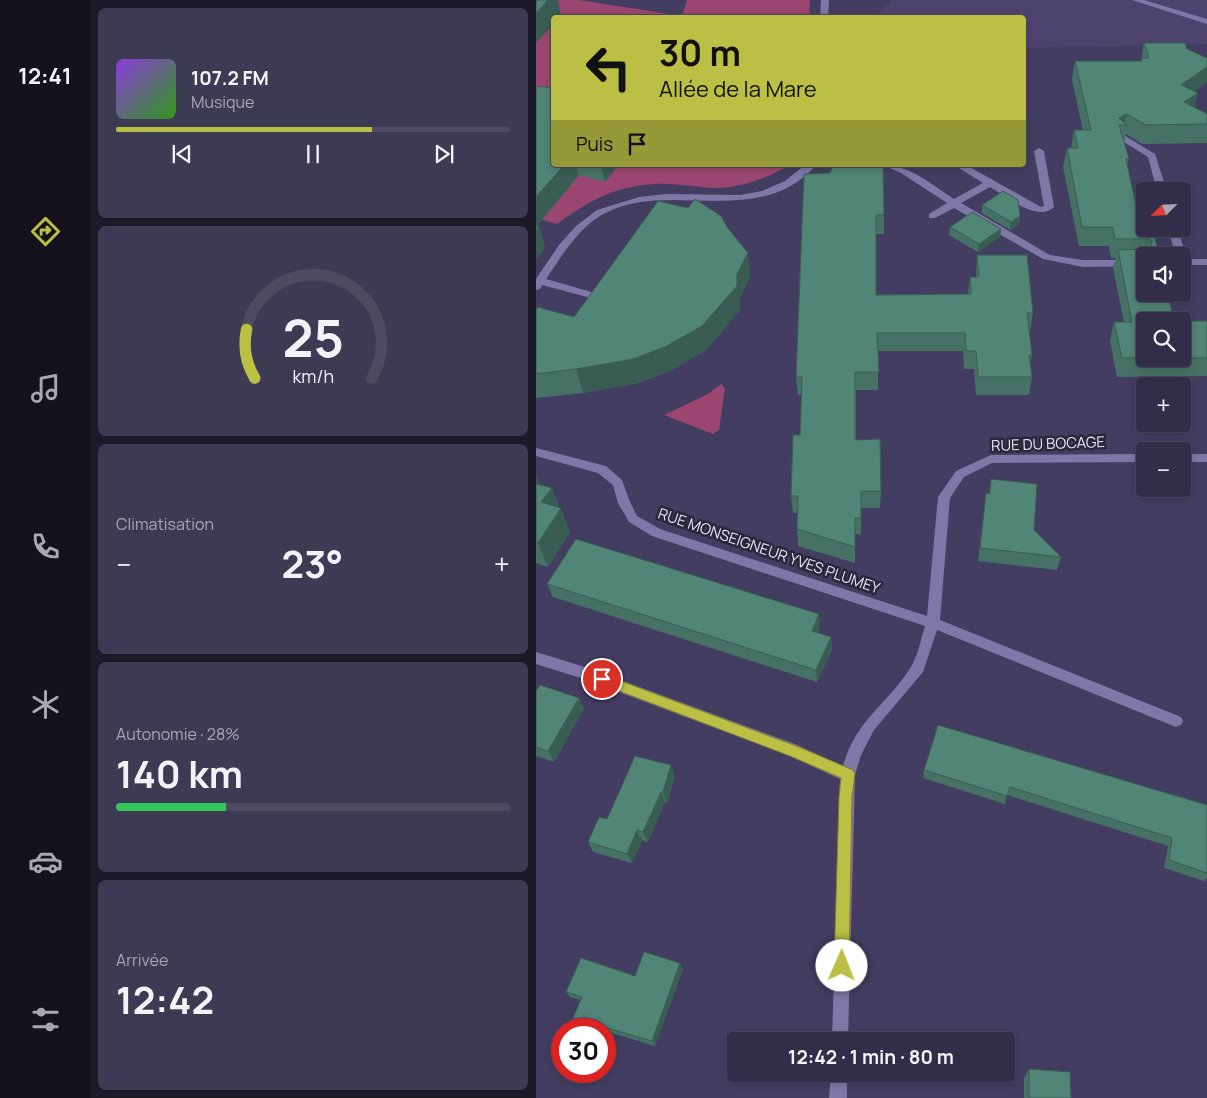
<!DOCTYPE html>
<html lang="fr">
<meta charset="utf-8">
<style>
:root{--surface:#322e49;--page:#3d3a53;--text:#f1f3f6;--muted:#a8a8b4;--line:#4d4a61;--accent:#bbc045}
body{margin:0;font-family:Manrope,sans-serif;background:var(--page);color:var(--text);height:100vh;display:flex;flex-direction:column;font-size:19px;white-space:nowrap}
*{box-sizing:border-box;margin:0}
p{font-size:16px;color:var(--muted)}
.icon{flex:none;width:28px;height:28px;fill:none;stroke:currentColor;stroke-width:2;stroke-linecap:round;stroke-linejoin:round}
.map{position:relative;flex:1;overflow:hidden}
.details{display:flex;flex-direction:column;gap:8px;padding:8px;background:#1c1928;width:446px}
.details>*{flex:none}
.guide{position:absolute;left:15px;top:15px;width:475px;height:152px;border-radius:5px;box-shadow:0 2px 8px #0003,0 0 0 1px var(--line);background:#bbc045;color:#111;overflow:hidden}
.needle{width:32px;rotate:246deg}
.buttons{position:absolute;left:600px;top:182px;display:grid;gap:10px}
.buttons a{display:grid;place-items:center;width:55px;height:55px;border-radius:5px;background:var(--surface);box-shadow:0 2px 8px #0003,0 0 0 1px var(--line);font-size:25px}
.speed{position:absolute;left:15px;top:1018px;display:flex;gap:10px;font-size:25px;font-weight:700;text-align:center}
.speed>*{display:grid;place-content:center;width:65px;height:65px;border-radius:50%;background:var(--surface);box-shadow:0 2px 8px #0003,0 0 0 1px var(--line);line-height:1}
.speed .limit{border:8px solid #d22;background:#fff;color:#111}
.pin{position:absolute;display:grid;place-items:center;width:42px;height:42px;color:#fff;margin:-21px;border:2px solid #fff;border-radius:50%;box-shadow:0 1px 5px #0007}
.me{position:absolute;width:55px;margin:-28px;rotate:1deg;stroke-linejoin:round;filter:drop-shadow(0 0 4px #0008)}
.turn{display:flex;align-items:center;gap:18px;height:105px;padding:0 25px;font-size:22px}
.turn .icon{width:65px;height:65px;stroke-width:2.5}
.turn b{display:block;font-size:35px;line-height:42px}
.then{display:flex;align-items:center;height:48px;padding:0 25px;background:#0003;gap:10px;font-size:19px}
.big{font-size:38px;font-weight:700;line-height:1.1}
.details .tile{flex:1;display:flex;flex-direction:column;justify-content:center;gap:8px;min-width:0;padding:0 18px;border-radius:8px;background:var(--page)}
.details .dial{align-items:center;gap:0}
.dial svg{height:130px;overflow:visible;fill:none;stroke:var(--line);stroke-width:7;stroke-linecap:round;text-anchor:middle}
.dial text{fill:var(--text);stroke:none}
.song{display:flex;align-items:center;gap:15px}
.cover{width:60px;height:60px;border-radius:8px;background:linear-gradient(135deg,hsl(270 70% 55%),hsl(110 70% 35%))}
.played{height:5px;border-radius:2px;background:linear-gradient(90deg,var(--accent) 65%,var(--line) 65%)}
.keys{display:flex;justify-content:space-around;direction:ltr}
.heat{display:flex;justify-content:space-between;align-items:center;font-size:28px;direction:ltr}
.charge{height:8px;border-radius:4px;background:linear-gradient(90deg,#34c759 28%,var(--line) 0)}
.trip{position:absolute;left:191px;top:1032px;width:288px;height:50px;border-radius:5px;background:var(--surface);box-shadow:0 2px 8px #0003,0 0 0 1px var(--line);font-weight:700;line-height:50px;text-align:center}
main{display:flex;flex:1;min-height:0}
.dock{display:flex;flex-direction:column;width:90px;justify-content:space-around;align-items:center;background:#14121d;color:var(--muted)}
.dock .icon{width:35px;height:35px}
.dock .selected{color:var(--accent)}
.dock b{font-size:22px;color:var(--text)}
.map>svg:first-child{display:block}
</style>
<main>
<nav class="dock">
<b>12:41</b>
<svg class="icon selected" aria-label="directions" viewBox="0 0 24 24"><path d="M12 3l9 9-9 9-9-9zM9 14v-3h6M13 9l2 2-2 2"/></svg>
<svg class="icon" aria-label="music" viewBox="0 0 24 24"><path d="M9 18V5l10-2v13"/><circle cx="6" cy="18" r="3"/><circle cx="16" cy="16" r="3"/></svg>
<svg class="icon" aria-label="phone" viewBox="0 0 24 24"><path d="M5 4h4l2 5-3 2q2 4 5 5l2-3 5 2v4C11 20 4 13 5 4z"/></svg>
<svg class="icon" aria-label="climate" viewBox="0 0 24 24"><path d="M12 3v18M4 7l16 10M4 17L20 7"/></svg>
<svg class="icon" aria-label="car" viewBox="0 0 24 24"><path d="M5 17H2v-5l4-1 3-4h7l3 4 3 1v5h-3M9 17h6M6 11h13"/><circle cx="7" cy="17" r="2"/><circle cx="17" cy="17" r="2"/></svg>
<svg class="icon" aria-label="filters" viewBox="0 0 24 24"><path d="M4 7h16M4 17h16"/><circle cx="9" cy="7" r="2"/><circle cx="15" cy="17" r="2"/></svg>
</nav>
<section class="details">
<div class="tile">
<div class="song"><i class="cover"></i><div><b>107.2 FM</b><p>Musique</p></div></div>
<div class="played"></div>
<div class="keys"><svg class="icon" aria-label="previous" viewBox="0 0 24 24"><path d="M18 5L8 12l10 7zM5 5v14"/></svg><svg class="icon" aria-label="pause" viewBox="0 0 24 24"><path d="M8 5v14M16 5v14"/></svg><svg class="icon" aria-label="next" viewBox="0 0 24 24"><path d="M6 5l10 7-10 7zM19 5v14"/></svg></div>
</div>
<div class="tile dial"><svg viewBox="0 0 100 80">
<path d="M14 69A42 42 0 1 1 86 69"/>
<path d="M14 69A42 42 0 0 1 9 39" stroke="#bbc045"/>
<text x="50" y="56" font-size="32" font-weight="700">25</text>
<text x="50" y="72" font-size="11">km/h</text>
</svg></div>
<div class="tile"><p>Climatisation</p>
<div class="heat"><a>−</a><b class="big">23°</b><a>+</a></div>
</div>
<div class="tile"><p>Autonomie · 28%</p><b class="big">140 km</b><div class="charge"></div></div>
<div class="tile"><p>Arrivée</p><b class="big">12:42</b></div>
</section>
<div class="map">
<svg width="671" height="1098" viewBox="0 0 671 1098">
<rect width="100%" height="100%" fill="#433d61"/>
<!-- built -->
<path fill="#4c446f" d="M356,0H671V44L488,48V18H337Z"/>
<!-- green -->
<path fill="#9b4670" d="M0,0H43L146,16L151,0H274L273,17L18,18V165H254C232,178 207,187 181,188C161,188 141,183 120,184C79,186 54,200 21,224L0,218Z
M185,384L189,388L183,430L177,434L128,415L172,394Z"/>
<g fill="none" stroke-linecap="round" stroke-linejoin="round">
<!-- minor -->
<path fill="#8077a9" fill-rule="evenodd" d="M285,0H293L292,18H284Z
M596,0H608L671,19V24Z
M586,134L619,154L631,191H621L612,157L583,139L581,137Z
M503,148L508,151L518,207C502,223 470,196 454,187L425,203L514,255L547,260H609V266L547,267L507,259L418,208L399,218H393V214L411,203L365,173L347,165C374,165 396,185 418,199L447,183L418,165H430L505,207L508,206L498,151Z
M269,165H280C222,232 129,176 64,216C41,230 25,257 10,279L59,293L60,295L59,297L55,298L6,285L4,289L0,290V279L23,245L40,226L61,210L103,197L129,194L204,195L226,191L249,181Z
M632,229H642L650,256L647,259H671V265H646V256H640Z
M0,448L70,466L86,480L94,502L101,516L124,529L391,616L402,497L420,471L455,455L609,454V462L456,463L428,477L414,498L404,620L645,717L647,721L645,725L640,727L401,630L387,672L338,730L325,755L319,775L312,1041H296L304,779L254,756L48,679L0,664V652L49,667L259,744L307,766C320,719 352,704 375,667C382,655 385,639 389,626L116,536L93,522L82,503L77,485L62,473L0,456Z
M646,454H671V462H646Z
M295,1074H311V1098H293Z"/>
</g>
<!-- wall -->
<path fill="#467265" d="M608,43L651,49L671,58V82L658,91L662,93L658,107L671,114V143L606,144L590,134L588,142L593,159L591,165L604,224L617,229L609,321V359H646V321H671V376L581,377L574,341L578,322H588L577,268L580,258H575L573,246H543L527,167L531,148H535L538,130H547L536,80L539,61H605Z
M0,86L18,165H82L69,182L43,175L1,226H3L9,248L0,259Z
M268,174L348,215V234H340V295L432,294L434,277H440L441,255L497,313L494,331H493L496,355L494,365L496,377L493,395H440L438,369H428L427,351H342V390H320V440L345,491L344,508H325V535L319,534V563L262,546L261,529V513H257L255,496L264,435L266,395H262L260,377Z
M446,205L484,216L483,224L474,230L446,213Z
M414,227L465,229L464,237L442,252L413,235Z
M214,277L204,298V310L170,350L134,371L102,383L47,393L0,398V310L38,317Z
M0,476L3,485L16,488L23,507L34,532L12,567L0,563Z
M455,479L498,530L525,557L521,570L442,561L450,493L453,494Z
M11,584L283,614L284,626L282,633L295,637L296,650L281,682L17,597Z
M0,691L43,698L48,709L18,762L0,756Z
M388,770L671,805V878L668,881L628,868L632,846L471,795L469,804L387,778Z
M139,776L131,803L129,802L112,842L106,840L96,863L57,852L52,842Z
M144,963L147,969L119,1046L69,1031V1029H61L41,1023L37,1018L45,1000L34,997L30,992L99,976Z
M493,1069L535,1098H488V1078Z"/>
<!-- shaded-wall -->
<path fill="#395d52" d="M12,0H22L25,16L24,18H18V24L0,43V13Z
M671,67V82L640,103L645,85Z
M662,93L657,112L648,102Z
M591,114L588,125L583,118Z
M28,165H40L43,175L0,227V197Z
M65,165H82L69,182Z
M484,216L483,224L474,230L475,222Z
M3,226L9,248L0,259V230Z
M465,229L464,237L442,252L443,244Z
M212,253L214,277L204,298V310L170,350L134,371L102,383L47,393L40,369L201,274Z
M0,476L6,490L0,498Z
M16,488L24,510L25,508L34,532L12,567L2,543L5,502Z
M283,614L284,626L277,644L276,631Z
M295,637L296,650L281,682L280,670Z
M43,698L48,709L18,762L12,751Z
M135,765L139,776L131,803L127,792Z
M125,792L129,802L112,842L107,832Z
M101,830L106,840L96,863L91,854Z
M144,963L147,969L119,1046L116,1041Z"/>
<!-- building -->
<path fill="#518575" stroke="#395d52" d="M0,0H12L0,13Z
M608,43H649L651,49L671,58V67L645,85L662,93L648,102L671,114V124L610,125L591,114L583,118L591,125H583L593,159H590L604,224H609V229H617L623,256H609V294H632L638,321H609V358H586L578,322H596L582,250L614,249L616,241L614,239H579L577,227H546L531,148H542L538,130H555L539,61H606V58H613Z
M0,86L18,88V165H28L0,197Z
M297,165H347L348,215H340V295L435,294L434,277H443L441,255H491L497,313H491L496,355H493L496,377H442L440,351H430L429,333H341L343,372H319V440L344,439L345,491H325V518H319V547L261,529L262,496H255L257,435H264L266,377H260L268,174L294,173Z
M467,191L482,200L484,216L475,222L446,205Z
M159,199L185,216L191,227L212,253L201,274V286L166,326L129,347L97,359L40,369L0,374V310L2,307L38,317L122,201L152,208Z
M436,212L465,229L443,244L414,227Z
M646,321H671V358H646Z
M455,479L501,484L498,530L525,557L444,548L450,493L454,494Z
M0,484L16,488L5,502L25,508L2,543L0,542Z
M40,539L283,614L276,631L295,637L280,670L11,584Z
M4,685L43,698L12,751L0,747V691Z
M402,725L671,805V873L633,860L636,838L474,787L471,796L388,770Z
M99,756L135,765L127,792H125L107,832L101,830L91,854L52,842L63,817L71,819Z
M108,952L144,963L116,1041L37,1018L46,997L30,992L45,958L99,976Z
M493,1069L534,1072L535,1098H493Z"/>
<!-- route -->
<path fill="#bbc045" stroke="#7a7d2d" d="M66,674L263,747L317,770L319,774L316,797L313,966L311,971L306,973L300,971L298,966L303,797L305,778L254,756L62,683L60,679L62,675Z"/>
<g text-anchor="middle" stroke-width="5" stroke-linejoin="round" paint-order="stroke">
<!-- street labels -->
<g font-size="15" fill="#e8e5fc" stroke="#292738">
<text transform="translate(512 444) rotate(-2)" y="5">RUE DU BOCAGE</text>
<text transform="translate(233 551) rotate(19)" y="5">RUE MONSEIGNEUR YVES PLUMEY</text>
</g>
</g>
</svg>
<div class="buttons">
<a><svg class="needle" viewBox="-14 -14 28 28"><path d="M0-13l5 13h-10z" fill="#e53935"/><path d="M0 13l5-13h-10z" fill="#a8a8b4"/></svg></a>
<a><svg class="icon" aria-label="sound" viewBox="0 0 24 24"><path d="M4 9h4l5-4v14l-5-4H4zM17 9q2 3 0 6"/></svg></a>
<a><svg class="icon" aria-label="search" viewBox="0 0 24 24"><circle cx="10" cy="10" r="6"/><path d="M15 15l6 6"/></svg></a>
<a>+</a>
<a>−</a>
</div>
<div class="speed"><div class="limit">30</div></div>
<div class="pin" style="left:66px;top:679px;background:#d93025"><svg class="icon" aria-label="arrive" viewBox="0 0 24 24"><path d="M6 21V4h12l-3 4 3 4H6"/></svg></div>
<svg class="me" style="left:306px;top:966px" viewBox="-20 -20 40 40"><circle r="19" fill="#fff"/><path d="M0-13L10 11 0 6-10 11z" fill="#bbc045"/></svg>
<div class="trip">12:42 · 1 min · 80 m</div>
<div class="guide">
<div class="turn"><svg class="icon" aria-label="left" viewBox="0 0 24 24"><path d="M17 20v-9H6M10 6l-5 5 5 5"/></svg><div><b>30 m</b>Allée de la Mare</div></div>
<div class="then">Puis<svg class="icon" aria-label="arrive" viewBox="0 0 24 24"><path d="M6 21V4h12l-3 4 3 4H6"/></svg></div>
</div>
</div>
</main>
